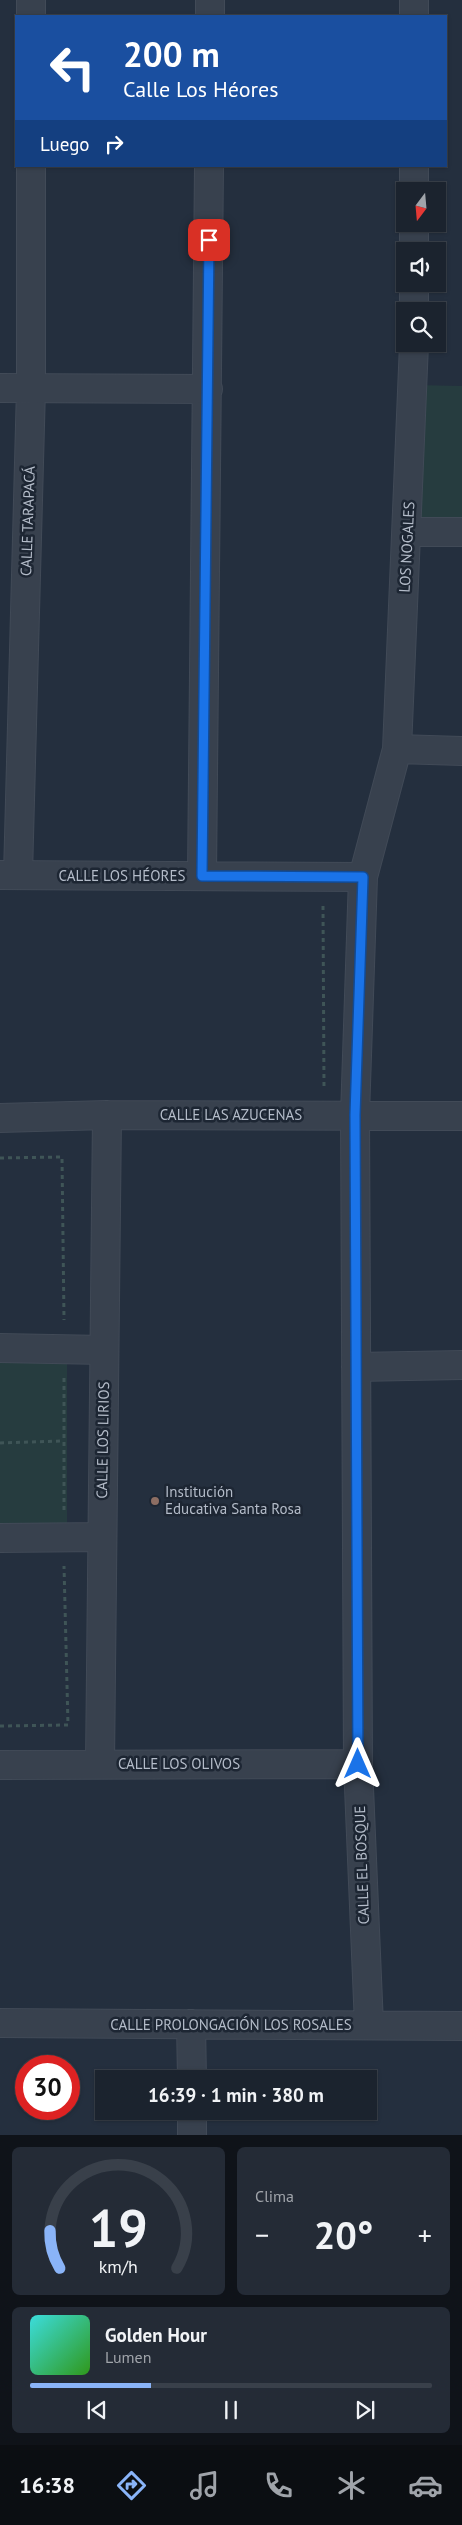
<!DOCTYPE html>
<html lang="es">
<meta charset="utf-8">
<style>
:root{--surface:#1b232e;--page:#242b36;--text:#f1f3f6;--muted:#a0a4aa;--line:#39404a;--accent:#8ab4f8}
body{margin:0;font-family:"PT Sans",sans-serif;background:var(--page);color:var(--text);height:100vh;display:flex;flex-direction:column;font-size:19px;white-space:nowrap}
*{box-sizing:border-box;margin:0}
p{font-size:16px;color:var(--muted)}
.icon{flex:none;width:28px;height:28px;fill:none;stroke:currentColor;stroke-width:2;stroke-linecap:round;stroke-linejoin:round}
.map{position:relative;height:2135px;overflow:hidden}
.side{display:flex;flex-direction:column;gap:12px;padding:12px;background:#0f1319;flex:1}
.side>*{flex:none}
.top-card{position:absolute;left:15px;top:15px;width:432px;height:152px;border-radius:0px;box-shadow:0 1px 4px #0004,0 0 0 1px var(--line);background:#1a4fa0;color:#fff;overflow:hidden}
.needle{width:32px;rotate:196deg}
.buttons{position:absolute;left:396px;top:182px;display:grid;gap:10px}
.buttons a{display:grid;place-items:center;width:50px;height:50px;border-radius:0px;background:var(--surface);box-shadow:0 1px 4px #0004,0 0 0 1px var(--line);font-size:25px}
.speed{position:absolute;left:15px;top:2055px;display:flex;gap:10px;font-size:25px;font-weight:700;text-align:center}
.speed>*{display:grid;place-content:center;width:65px;height:65px;border-radius:50%;background:var(--surface);box-shadow:0 1px 4px #0004,0 0 0 1px var(--line);line-height:1}
.speed .limit{border:8px solid #d22;background:#fff;color:#111}
.pin{position:absolute;display:grid;place-items:center;width:42px;height:42px;color:#fff;margin:-21px;border-radius:10px;box-shadow:0 2px 8px #0006}
.me{position:absolute;width:55px;margin:-28px;rotate:0deg;stroke-linejoin:round;filter:drop-shadow(0 0 4px #0008)}
.turn{display:flex;align-items:center;gap:18px;height:105px;padding:0 25px;font-size:22px}
.turn .icon{width:65px;height:65px;stroke-width:2.5}
.turn b{display:block;font-size:35px;line-height:42px}
.then{display:flex;align-items:center;height:48px;padding:0 25px;background:#0003;gap:10px;font-size:19px}
.big{font-size:38px;font-weight:700;line-height:1.1}
.side .tile{flex:1;display:flex;flex-direction:column;justify-content:center;gap:8px;min-width:0;padding:0 18px;border-radius:8px;background:var(--page)}
.side .dial{align-items:center;gap:0}
.dial svg{height:130px;overflow:visible;fill:none;stroke:var(--line);stroke-width:7;stroke-linecap:round;text-anchor:middle}
.dial text{fill:var(--text);stroke:none}
.song{display:flex;align-items:center;gap:15px}
.cover{width:60px;height:60px;border-radius:8px;background:linear-gradient(135deg,hsl(180 70% 55%),hsl(110 70% 35%))}
.played{height:5px;border-radius:2px;background:linear-gradient(90deg,var(--accent) 30%,var(--line) 30%)}
.keys{display:flex;justify-content:space-around;direction:ltr}
.heat{display:flex;justify-content:space-between;align-items:center;font-size:28px;direction:ltr}
.side .tiles{flex:1;display:grid;gap:12px;grid-template-columns:1fr 1fr}
.tile:last-child{grid-column:span 2}
.trip{position:absolute;left:95px;top:2070px;width:282px;height:50px;border-radius:0px;background:var(--surface);box-shadow:0 1px 4px #0004,0 0 0 1px var(--line);font-weight:700;line-height:50px;text-align:center}
.tabs{display:flex;height:80px;justify-content:space-around;align-items:center;background:#0b0e12;color:var(--muted)}
.tabs .icon{width:35px;height:35px}
.tabs .selected{color:var(--accent)}
.tabs b{font-size:22px;color:var(--text)}
.map>svg:first-child{display:block}
</style>
<div class="map">
<svg width="462" height="2135" viewBox="0 0 462 2135">
<rect width="100%" height="100%" fill="#242f3e"/>
<!-- green -->
<path fill="#263c3f" d="M414,385L462,386V532H408Z
M0,1360L67,1361V1530H0Z"/>
<g fill="none" stroke-linecap="round" stroke-linejoin="round">
<defs>
<path id="street" d="M31,16V0
M210,16V0
M414,16V0
M414,191V166
M414,251V224
M414,311V284
M0,388L208,389
M408,532H462
M397,749L462,751
M0,875L363,877
M18,875L31,388V166
M202,876L209,166
M0,1118L107,1115L462,1116
M0,1348L104,1350
M356,1367L462,1365
M0,1538L102,1537
M100,1764L107,1115
M0,1765L358,1764
M0,2023L462,2026
M191,2024L192,2079
M369,2025L358,1764L355,1115L363,877L397,749L414,344
M192,2111V2135"/>
</defs>
<!-- street casing -->
<use href="#street" stroke="#414a57" stroke-width="30"/>
<!-- path -->
<path stroke="#3f5557" stroke-width="3" stroke-dasharray="4 4" stroke-linecap="butt" d="M323,906L324,1087
M0,1158L62,1157L64,1320
M0,1443L63,1441
M64,1510V1378
M0,1726L68,1725L64,1566"/>
<!-- street -->
<use href="#street" stroke="#38414e" stroke-width="28"/>
</g>
<g fill="none" stroke-linecap="round" stroke-linejoin="round">
<defs>
<path id="route" d="M209,240L202,876L363,877L355,1115L358,1764"/>
</defs>
<!-- route casing -->
<use href="#route" stroke="#114b97" stroke-width="12"/>
<!-- route -->
<use href="#route" stroke="#1a73e8" stroke-width="9"/>
</g>
<!-- markers -->
<circle fill="#8d6e63" stroke="#1d2633" stroke-width="2" cx="155" cy="1501" r="5"/>
<g text-anchor="middle" stroke-width="5" stroke-linejoin="round" paint-order="stroke">
<!-- street labels -->
<g font-size="15" fill="#b4bcc9" stroke="#1d2633">
<text transform="translate(28 521) rotate(-88)" y="5">CALLE TARAPACÁ</text>
<text transform="translate(407 547) rotate(-87)" y="5">LOS NOGALES</text>
<text x="122" y="881">CALLE LOS HÉORES</text>
<text x="231" y="1120">CALLE LAS AZUCENAS</text>
<text transform="translate(103 1440) rotate(-89)" y="5">CALLE LOS LIRIOS</text>
<text x="179" y="1769">CALLE LOS OLIVOS</text>
<text transform="translate(362 1865) rotate(-92)" y="5">CALLE EL BOSQUE</text>
<text x="231" y="2030">CALLE PROLONGACIÓN LOS ROSALES</text>
</g>
<!-- poi labels -->
<g font-size="15" fill="#b4bcc9" stroke="#1d2633" text-anchor="start">
<text x="165" y="1497">Institución<tspan x="165" dy="17">Educativa Santa Rosa</tspan></text>
</g>
</g>
</svg>
<div class="buttons">
<a><svg class="needle" viewBox="-14 -14 28 28"><path d="M0-13l5 13h-10z" fill="#e53935"/><path d="M0 13l5-13h-10z" fill="#a0a4aa"/></svg></a>
<a><svg class="icon" aria-label="sound" viewBox="0 0 24 24"><path d="M4 9h4l5-4v14l-5-4H4zM17 9q2 3 0 6"/></svg></a>
<a><svg class="icon" aria-label="search" viewBox="0 0 24 24"><circle cx="10" cy="10" r="6"/><path d="M15 15l6 6"/></svg></a>
</div>
<div class="speed"><div class="limit">30</div></div>
<div class="pin" style="left:209px;top:240px;background:#d93025"><svg class="icon" aria-label="arrive" viewBox="0 0 24 24"><path d="M6 21V4h12l-3 4 3 4H6"/></svg></div>
<svg class="me" style="left:358px;top:1764px" viewBox="-20 -20 40 40"><path d="M0-17L14 15 0 8-14 15z" fill="#1a73e8" stroke="#fff" stroke-width="4"/></svg>
<div class="trip">16:39 · 1 min · 380 m</div>
<div class="top-card">
<div class="turn"><svg class="icon" aria-label="left" viewBox="0 0 24 24"><path d="M17 20v-9H6M10 6l-5 5 5 5"/></svg><div><b>200 m</b>Calle Los Héores</div></div>
<div class="then">Luego<svg class="icon" aria-label="right" viewBox="0 0 24 24"><path d="M7 20v-9h11M14 6l5 5-5 5"/></svg></div>
</div>
</div>
<section class="side">
<div class="tiles">
<div class="tile dial"><svg viewBox="0 0 100 80">
<path d="M14 69A42 42 0 1 1 86 69"/>
<path d="M14 69A42 42 0 0 1 8 46" stroke="#8ab4f8"/>
<text x="50" y="56" font-size="32" font-weight="700">19</text>
<text x="50" y="72" font-size="11">km/h</text>
</svg></div>
<div class="tile"><p>Clima</p>
<div class="heat"><a>−</a><b class="big">20°</b><a>+</a></div>
</div>
<div class="tile">
<div class="song"><i class="cover"></i><div><b>Golden Hour</b><p>Lumen</p></div></div>
<div class="played"></div>
<div class="keys"><svg class="icon" aria-label="previous" viewBox="0 0 24 24"><path d="M18 5L8 12l10 7zM5 5v14"/></svg><svg class="icon" aria-label="pause" viewBox="0 0 24 24"><path d="M8 5v14M16 5v14"/></svg><svg class="icon" aria-label="next" viewBox="0 0 24 24"><path d="M6 5l10 7-10 7zM19 5v14"/></svg></div>
</div>
</div>
</section>
<nav class="tabs">
<b>16:38</b>
<svg class="icon selected" aria-label="directions" viewBox="0 0 24 24"><path d="M12 3l9 9-9 9-9-9zM9 14v-3h6M13 9l2 2-2 2"/></svg>
<svg class="icon" aria-label="music" viewBox="0 0 24 24"><path d="M9 18V5l10-2v13"/><circle cx="6" cy="18" r="3"/><circle cx="16" cy="16" r="3"/></svg>
<svg class="icon" aria-label="phone" viewBox="0 0 24 24"><path d="M5 4h4l2 5-3 2q2 4 5 5l2-3 5 2v4C11 20 4 13 5 4z"/></svg>
<svg class="icon" aria-label="climate" viewBox="0 0 24 24"><path d="M12 3v18M4 7l16 10M4 17L20 7"/></svg>
<svg class="icon" aria-label="car" viewBox="0 0 24 24"><path d="M5 17H2v-5l4-1 3-4h7l3 4 3 1v5h-3M9 17h6M6 11h13"/><circle cx="7" cy="17" r="2"/><circle cx="17" cy="17" r="2"/></svg>
</nav>
